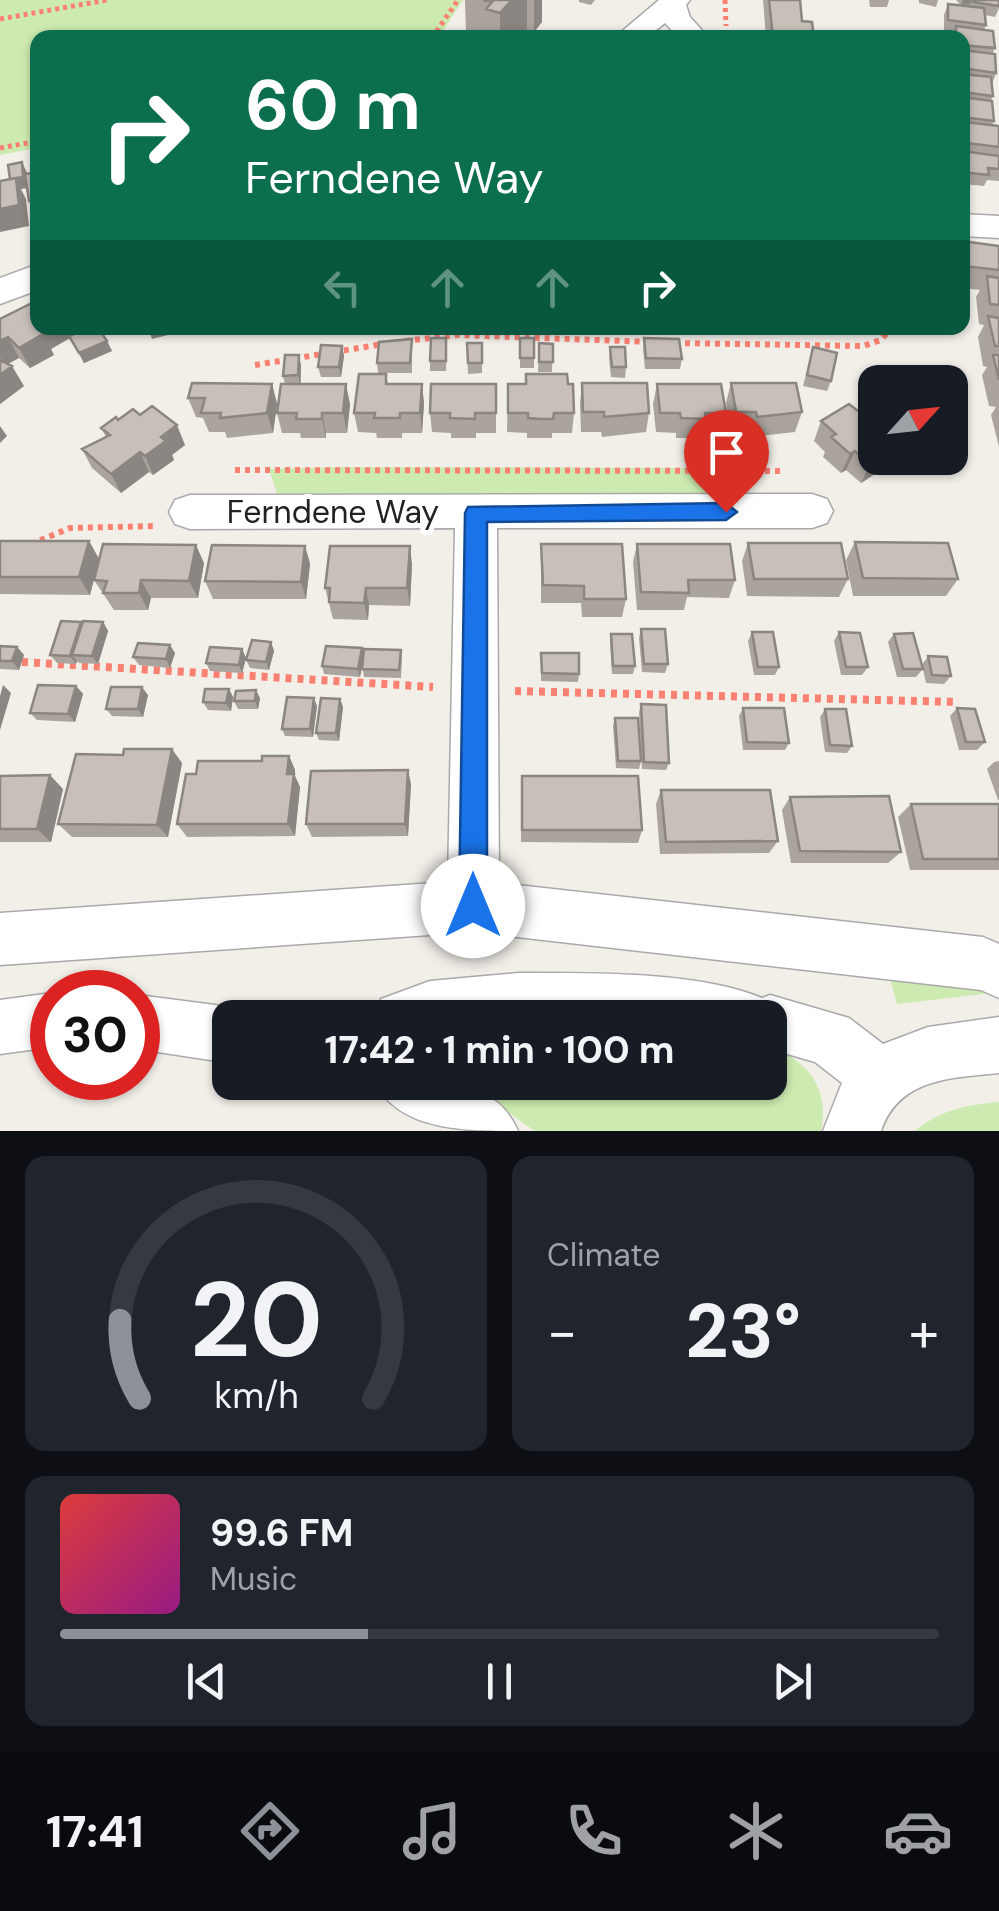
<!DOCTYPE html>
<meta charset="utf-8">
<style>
:root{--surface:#171b24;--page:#20242c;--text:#f1f3f6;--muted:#9ea1a6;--line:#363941;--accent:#8c9099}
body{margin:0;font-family:"DM Sans",sans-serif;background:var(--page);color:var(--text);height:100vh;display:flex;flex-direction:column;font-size:38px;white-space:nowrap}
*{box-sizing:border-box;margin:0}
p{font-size:32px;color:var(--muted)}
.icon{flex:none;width:55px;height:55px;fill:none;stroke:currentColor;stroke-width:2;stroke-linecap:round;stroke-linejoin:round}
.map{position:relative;height:1131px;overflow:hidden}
.drawer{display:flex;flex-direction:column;gap:25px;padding:25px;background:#0d0f14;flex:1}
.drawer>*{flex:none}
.guide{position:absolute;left:30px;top:30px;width:940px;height:305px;border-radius:20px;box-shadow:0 2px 8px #0004;background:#0b6e4f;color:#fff;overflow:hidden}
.needle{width:65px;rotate:63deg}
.fabs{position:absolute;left:858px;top:365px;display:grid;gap:20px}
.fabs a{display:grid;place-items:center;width:110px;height:110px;border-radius:20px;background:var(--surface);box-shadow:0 2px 8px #0004;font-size:50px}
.speed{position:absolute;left:30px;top:970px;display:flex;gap:20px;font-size:50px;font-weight:700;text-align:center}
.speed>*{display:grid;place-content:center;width:130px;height:130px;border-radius:50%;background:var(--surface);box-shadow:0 2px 8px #0004;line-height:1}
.speed .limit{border:15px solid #d22;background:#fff;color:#111}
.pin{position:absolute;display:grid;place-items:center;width:85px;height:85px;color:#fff;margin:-102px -42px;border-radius:50% 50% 50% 0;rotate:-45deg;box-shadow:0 0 10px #0007}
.pin .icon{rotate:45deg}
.me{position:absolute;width:110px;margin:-55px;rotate:0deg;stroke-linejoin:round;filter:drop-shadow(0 0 8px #0008)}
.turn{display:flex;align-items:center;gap:35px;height:210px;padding:0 50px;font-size:45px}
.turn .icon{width:130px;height:130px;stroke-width:2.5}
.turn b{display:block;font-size:70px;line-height:85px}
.lanes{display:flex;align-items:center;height:95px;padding:0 50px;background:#0003;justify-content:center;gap:50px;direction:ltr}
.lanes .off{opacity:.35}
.big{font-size:75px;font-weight:700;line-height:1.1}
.drawer .card{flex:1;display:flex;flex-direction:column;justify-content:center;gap:15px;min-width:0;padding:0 35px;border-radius:20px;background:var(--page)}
.drawer .dial{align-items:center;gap:0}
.dial svg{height:260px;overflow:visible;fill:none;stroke:var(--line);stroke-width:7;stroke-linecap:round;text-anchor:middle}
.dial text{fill:var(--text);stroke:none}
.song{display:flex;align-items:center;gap:30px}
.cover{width:120px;height:120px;border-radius:15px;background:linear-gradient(135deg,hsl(0 70% 55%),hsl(310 70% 35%))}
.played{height:10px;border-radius:5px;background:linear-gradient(90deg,var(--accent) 35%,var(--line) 35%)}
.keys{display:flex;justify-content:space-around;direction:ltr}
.heat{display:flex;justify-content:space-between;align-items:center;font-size:55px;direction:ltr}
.drawer .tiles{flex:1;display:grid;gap:25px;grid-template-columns:1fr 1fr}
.card:last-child{grid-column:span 2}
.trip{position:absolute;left:212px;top:1000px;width:575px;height:100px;border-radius:20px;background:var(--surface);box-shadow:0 2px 8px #0004;font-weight:700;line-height:100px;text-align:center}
.tab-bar{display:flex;height:160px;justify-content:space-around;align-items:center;background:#090b0e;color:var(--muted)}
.tab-bar .icon{width:70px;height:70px}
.tab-bar .current{color:var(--accent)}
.tab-bar b{font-size:45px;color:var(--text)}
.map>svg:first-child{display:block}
</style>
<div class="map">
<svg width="999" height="1131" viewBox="0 0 999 1131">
<rect width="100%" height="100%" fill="#f2efe9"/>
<!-- grass -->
<path fill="#cdebb0" d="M0,0H463L439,37L38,38L37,148L0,155Z
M341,467L739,468L726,511L283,512L269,469Z
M889,975L989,985L992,993L897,1004Z
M770,1047C809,1061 830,1090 821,1131H535L465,1083L770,1082Z
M999,1102V1131H915C942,1109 966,1105 999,1102Z"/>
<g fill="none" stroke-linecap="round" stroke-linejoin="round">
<defs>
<path id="minor" d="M659,0H690L686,5L690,17L709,38H679L665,23L646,38H614Z
M962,214L999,216V238L962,236Z
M38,264V290L0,304V278Z
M812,494L827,499L833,511L827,523L812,528H497L499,883L983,937L999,944V998L981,990L473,932L0,965V913L448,882L455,528L190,529L175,524L169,512L175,500L190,495Z
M518,973C588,973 698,971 762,998L770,995L849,1018L883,1044L928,1027L999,1017V1073C951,1078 899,1078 881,1131H823L842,1083L815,1062L770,1049V1018H373L381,999L430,981Z
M52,993V1047L0,1054V1000Z
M138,995L230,1007L250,1018H230V1063L138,1049Z
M375,1082C427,1082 494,1074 518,1131C466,1131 399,1131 375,1082Z"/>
</defs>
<!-- minor casing -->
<use href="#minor" stroke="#a9a9a9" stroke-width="3"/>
<!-- path-far2 -->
<path stroke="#fa8072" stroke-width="5" stroke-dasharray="4 4" stroke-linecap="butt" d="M725,0L726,26
M0,19L107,0
M432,38L458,0
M0,148L38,141"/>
<!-- path-far1 -->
<path stroke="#fa8072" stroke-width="6" stroke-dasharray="5 5" stroke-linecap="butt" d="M405,341L457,335L652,342
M675,343L863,346L881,340L891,328
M255,365L383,344
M235,470L782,471
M31,544L70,528L155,526"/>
<!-- path -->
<path stroke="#fa8072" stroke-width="8" stroke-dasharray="6 6" stroke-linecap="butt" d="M22,662L433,687
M515,691L959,702"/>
<!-- minor -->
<use href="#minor" fill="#fff" fill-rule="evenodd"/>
</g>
<!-- wall -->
<path fill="#aba49e" d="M465,0H542V22L534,32L527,30L520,38H484L466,33Z
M579,0H595L591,5L579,2Z
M763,0H800L802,21L814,38H766Z
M869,0H889L887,7H870Z
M919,0H938L936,7L919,3Z
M956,0H999V8L995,17L985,15L986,25L984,30L995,48L992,54L996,73L992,84L993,96L991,101L994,121L992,125L999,126V181L987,180L984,186L962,184V38L952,37L954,32L944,31V15L948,4L961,5Z
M962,241L999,246V447L991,415L996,407L989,406L982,375L987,367L983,366L978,337L984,325L979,324L976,297L980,290L962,288Z
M0,319L38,328H72L75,334L102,332L112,351L84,363L70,338L51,349L54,355L30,368L19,358L8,364L24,386L0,404Z
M579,328H594V332L579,331Z
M782,328H798L796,333L783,332Z
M520,338H534V368H520Z
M644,338L682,359L680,369H645L643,349Z
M412,339V373H378L377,363Z
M467,343H482V373L468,374Z
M539,343L553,344L552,372H538Z
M342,346L344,356L341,377H321L318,367Z
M610,347L626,367L625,378L611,377L609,358Z
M813,347L831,381L827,391L803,386Z
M447,348L446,371H430V361Z
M301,365V384L350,404L347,433H326V438H301L300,433H282L277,413L285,384L283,376Z
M386,374L388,384H422L424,404L422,433H402V438H377L376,433L358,432L354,413Z
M582,383L649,413L646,432L602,437L601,432H581L580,403Z
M731,383L802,412L795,432L751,437L750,432L730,431L726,403Z
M272,384L277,404L273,433L227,438L225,432H209L203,418L196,417L188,398Z
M496,384V433H476V438H451V433L432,432L430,413Z
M508,384H568L574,413L572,433H552V438H527V433L507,432Z
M657,384L726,413L721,433H703L701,438H676V433L656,432L653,404Z
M858,411L875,458H893L889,465L861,483L846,470L841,473L823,457L825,452L814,441L821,421Z
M140,415L185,445L172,455L174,460L153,475L149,472L121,493L92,468L82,449L106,437L101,428L118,420Z
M0,541H89L99,559L90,595L0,594Z
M855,542L958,579L946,596H853L846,560Z
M748,543L848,579L839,597L747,596L742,561Z
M541,544L626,599L622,617H582L581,603H541Z
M637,544L735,580L729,598L687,597L684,610H637L633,562Z
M305,546L310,564L306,599H213L205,581Z
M204,563L198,598H151L148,610H114L94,580Z
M412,564L410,606L369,605L368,620L333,619L325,588Z
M103,622L108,631L98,664L79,663L77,661L76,664L57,663L50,655L82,624Z
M641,629L668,664L665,673L642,672L639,638Z
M752,632L779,667L775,675H754L748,641Z
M839,632L868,667L862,675H841L834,641Z
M611,634L635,666L633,674H612L610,642Z
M894,634L923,669L916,677H897L888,642Z
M271,642L274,651L269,670L250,668L246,660Z
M0,646L17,647L24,655L19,670L0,669Z
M242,649L246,658L242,673L210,671L206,663Z
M401,650L402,658L401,678L364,677L362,666L360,677L324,674L322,666L363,654Z
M175,653L170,668L139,665L133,657Z
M541,653L579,674L578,682L541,681Z
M928,656L951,676L944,684L926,683L922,665Z
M76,686L83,694L75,722L37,720L30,713Z
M229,689L233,697L231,711L208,710L203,702Z
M148,695L143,717L112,716L106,709Z
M260,698L258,709H238L234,701Z
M340,699L343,707L339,741L319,740L316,733Z
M641,704L669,763L666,770L642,769L639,712Z
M317,706L313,737L285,736L282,729Z
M743,708L789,743L785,750H743L739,716Z
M957,708L985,742L977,750H959L950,716Z
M825,709L852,746L847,753L825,752L820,717Z
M615,718L641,761L639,769L616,768L613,726Z
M289,756L295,770V776L300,787L295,836L187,837L177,824L196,774Z
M999,761V800H998L987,769L994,762Z
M182,763L168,837H72L58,824Z
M0,776L63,789L51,842H0Z
M411,784L408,836L312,837L306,824Z
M521,789L642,830L638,843L521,842Z
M661,790L778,841L769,853L660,854L656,804Z
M790,797L901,852L888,863H791L782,810Z
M911,804H999V870H910L898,817Z"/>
<!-- shaded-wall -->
<path fill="#8b8681" d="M512,0H527V30L520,38H500V13Z
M534,0H542V22L534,32Z
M963,0H972L970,4L961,5Z
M22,162L27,173L28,188L21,189L26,199L29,226L0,232V209L10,179Z
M38,199V220L29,201Z
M42,328H72L75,335L51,349L54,355L30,368L19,348Z
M97,328H116L99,333Z
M148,328H179L180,332L152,339Z
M8,337L19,358L5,365L0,357V341Z
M107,341L112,351L84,363L79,353Z
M342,346L344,356L341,377L339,367Z
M299,355L301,365L300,385L298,375Z
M12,366L24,386L0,404V375Z
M272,384L277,404L273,433L267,413Z
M346,384L350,404L347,433L343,413Z
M422,384L424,404L422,433L420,413Z
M322,413L326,433V438L322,419Z
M177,425L185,445L172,455L174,460L153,475L145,456L161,437Z
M0,426L7,436L0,443Z
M855,451L846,470L841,473L850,454Z
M140,452L149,472L121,493L111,474Z
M881,458H893L889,465L861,483L870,464Z
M89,541L99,559L90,595L79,577Z
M196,545L204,563L198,598L189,581Z
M305,546L310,564L306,599L301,582Z
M410,546L412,564L410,606L407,588Z
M141,580L151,598L148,610L139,593Z
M366,588L369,605L368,620L364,603Z
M81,622L87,630L72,655L77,661L76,664L70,656Z
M103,622L108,631L98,664L92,656Z
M271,642L274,651L269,670L266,662Z
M170,645L175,653L170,668L166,659Z
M17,647L24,655L19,670L12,661Z
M362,648L364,657L360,677L358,669Z
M242,649L246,658L242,673L239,665Z
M3,685L11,693L0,730V696Z
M76,686L83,694L75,722L68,714Z
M142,687L148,695L143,717L138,709Z
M229,689L233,697L231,711L226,703Z
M256,690L260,698L258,709L255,701Z
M314,698L317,706L313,737L310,729Z
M340,699L343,707L339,741L336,733Z
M172,749L182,763L168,837L157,825Z
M289,756L295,770V776L300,787L295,836L288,824L287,774Z
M408,770L411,784L408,836L405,824Z
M50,775L63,789L51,842L37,829Z"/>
<!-- building -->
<path fill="#c7bfb8" stroke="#8b8681" stroke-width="2.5" d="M483,0H512L500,13L486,9L492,2Z
M769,0H800L802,21L812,22L814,38H773Z
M973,0H999V6L973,2Z
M948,4L984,8L986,25L948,20Z
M956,26L993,31L995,48L962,45V38H956Z
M962,50L995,54L996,73L962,68Z
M962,74L991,77L993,96L962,92Z
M962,97L992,101L994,121L962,117Z
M965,122L999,126V147L966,143Z
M962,151L999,156V169L988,168L989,175L962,172Z
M22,162L23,177L10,179L8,165Z
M38,172V199L29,201L25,174Z
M16,178L19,205L0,209V181Z
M962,241L999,246V270L963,266Z
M987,276L999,278V305L990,304Z
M38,300V328H42L39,329L43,334L19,348L8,337L0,341V319Z
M988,316L999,318V346H995Z
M89,328H98L107,341L79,353L69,336Z
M431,338H446V361H430Z
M520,338H534V358H520Z
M644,338L679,339L682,359L646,358Z
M412,339L410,363H377L379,342Z
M467,343H482V363H468Z
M539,343L553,344V362H539Z
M321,345L342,346L339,367H318Z
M610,347H625L626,367H612Z
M813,347L837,353L831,381L807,375Z
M285,355H299L298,375L283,376Z
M993,355H999V380Z
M0,360L12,366L0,375Z
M359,374H386V384H422L420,413H400V418H374L375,413H354Z
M526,374H567L568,384H573L574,413H554L553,419H540L528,418V413H508V384H526Z
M192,383L272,384L267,413L220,418L221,413H201L205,398H188Z
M582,383H647L649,413L604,417V412H583Z
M731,383H796L802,412L757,417L756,412H736Z
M281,384H346L343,413H322V419H296L297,413H277Z
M431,384H496V413H475V419L450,418V413H430Z
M657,384H721L726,413H705L706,419L681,418L680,413H660Z
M849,404L858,411L865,406L875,410V421L872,423L875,425V458H881L870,464L855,451L850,454L831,437L836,434L821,421Z
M152,406L177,425L161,437L166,441L145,456L140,452L111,474L82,449L110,435L101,428L116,417L118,420L133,409L140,415Z
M0,541H89L79,577H0Z
M855,542L948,543L958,579L863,578Z
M748,543H841L848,579H754Z
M103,544L196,545L189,581L141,580L139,593H103L107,581L94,580Z
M541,544H622L626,599H584V586L543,585Z
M637,544H730L735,580H688L689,593L641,592Z
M212,545L305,546L301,582L205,581Z
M330,546H410L407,588H366L364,603L329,602L330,588H325Z
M61,621L81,622L70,656L50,655Z
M83,621L103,622L92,656L72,655Z
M641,629H665L668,664H644Z
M752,632H773L779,667H758Z
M839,632L860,633L868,667H846Z
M913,633L923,669H903L894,634Z
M611,634H632L635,666H613Z
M252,640L271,642L266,662L246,660Z
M138,643L170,645L166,659L133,657Z
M0,646L17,647L12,661H0Z
M326,646L362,648L358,669L322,666Z
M210,647L242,649L239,665L206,663Z
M364,649L401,650L399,670L362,669Z
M541,653H579V674L542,673Z
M928,656L947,657L951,676L932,675Z
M38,685L76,686L68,714L30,713Z
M111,687H142L138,709H106Z
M205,689H229L226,703L203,702Z
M256,690L255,701H234L236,691Z
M287,697L314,698L310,729H282Z
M321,698L340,699L336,733H316Z
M641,704L666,705L669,763L644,762Z
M743,708H784L789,743L747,742Z
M957,708L975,709L985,742H966Z
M825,709H846L852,746L830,745Z
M615,718H638L641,761H618Z
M124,749H172L157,825L58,824L76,754L123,755Z
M262,756H289L287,774H294L288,824H177L186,774H196L198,761H262Z
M408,770L405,824H306L311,771Z
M50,775L37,829H0V776Z
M522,776H638L642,830H522Z
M661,790H770L778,841L666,842Z
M889,796L901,852L800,851L790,797Z
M911,804H999V859H923Z"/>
<!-- route -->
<path fill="#1a73e8" stroke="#114b97" stroke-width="2.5" d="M726,503L737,512L726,520L487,522V906L483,915L473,919L463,915L459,906L465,513L468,507Z"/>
<g text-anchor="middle" stroke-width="10" stroke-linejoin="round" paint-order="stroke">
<!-- street labels -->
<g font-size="32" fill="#222" stroke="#fff">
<text x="333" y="523">Ferndene Way</text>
</g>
</g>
</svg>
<div class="fabs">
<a><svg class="needle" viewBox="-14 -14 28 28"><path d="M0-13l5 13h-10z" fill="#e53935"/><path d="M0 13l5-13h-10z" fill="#9ea1a6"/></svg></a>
</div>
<div class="speed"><div class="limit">30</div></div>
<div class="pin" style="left:726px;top:512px;background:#d93025"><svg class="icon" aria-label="arrive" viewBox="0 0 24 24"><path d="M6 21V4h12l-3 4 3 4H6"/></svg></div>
<svg class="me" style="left:473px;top:906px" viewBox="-20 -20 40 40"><circle r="19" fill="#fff"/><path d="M0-13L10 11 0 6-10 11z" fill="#1a73e8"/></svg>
<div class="trip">17:42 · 1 min · 100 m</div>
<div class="guide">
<div class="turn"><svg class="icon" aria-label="right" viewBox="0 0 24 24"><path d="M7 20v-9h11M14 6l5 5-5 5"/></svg><div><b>60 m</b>Ferndene Way</div></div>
<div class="lanes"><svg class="icon off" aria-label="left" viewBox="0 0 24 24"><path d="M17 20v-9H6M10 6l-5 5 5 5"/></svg><svg class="icon off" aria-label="ahead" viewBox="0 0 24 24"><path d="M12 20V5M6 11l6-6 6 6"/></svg><svg class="icon off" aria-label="ahead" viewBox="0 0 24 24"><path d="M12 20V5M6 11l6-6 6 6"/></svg><svg class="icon" aria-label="right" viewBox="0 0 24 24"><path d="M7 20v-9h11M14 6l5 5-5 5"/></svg></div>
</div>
</div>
<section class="drawer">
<div class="tiles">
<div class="card dial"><svg viewBox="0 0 100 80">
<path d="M14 69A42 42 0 1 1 86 69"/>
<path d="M14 69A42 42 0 0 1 8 45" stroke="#8c9099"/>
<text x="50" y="56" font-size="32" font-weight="700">20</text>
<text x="50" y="72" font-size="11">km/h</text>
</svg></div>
<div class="card"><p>Climate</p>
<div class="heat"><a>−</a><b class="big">23°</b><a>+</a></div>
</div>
<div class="card">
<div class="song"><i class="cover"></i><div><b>99.6 FM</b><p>Music</p></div></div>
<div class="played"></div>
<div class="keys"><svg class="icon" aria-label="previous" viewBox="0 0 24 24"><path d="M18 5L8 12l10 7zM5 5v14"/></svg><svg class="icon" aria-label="pause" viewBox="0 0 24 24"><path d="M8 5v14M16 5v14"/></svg><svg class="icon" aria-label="next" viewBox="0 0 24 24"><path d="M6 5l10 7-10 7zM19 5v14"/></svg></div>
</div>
</div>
</section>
<nav class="tab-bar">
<b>17:41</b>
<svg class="icon current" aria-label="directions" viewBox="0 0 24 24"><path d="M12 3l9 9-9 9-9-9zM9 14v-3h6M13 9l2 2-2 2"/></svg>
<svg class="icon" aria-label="music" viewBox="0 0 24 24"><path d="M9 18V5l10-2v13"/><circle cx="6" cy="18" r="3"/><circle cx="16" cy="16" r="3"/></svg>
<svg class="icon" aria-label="phone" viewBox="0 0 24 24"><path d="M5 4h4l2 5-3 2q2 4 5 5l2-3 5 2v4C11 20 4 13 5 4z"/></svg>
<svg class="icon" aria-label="climate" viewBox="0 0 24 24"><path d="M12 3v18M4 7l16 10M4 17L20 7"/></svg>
<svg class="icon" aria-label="car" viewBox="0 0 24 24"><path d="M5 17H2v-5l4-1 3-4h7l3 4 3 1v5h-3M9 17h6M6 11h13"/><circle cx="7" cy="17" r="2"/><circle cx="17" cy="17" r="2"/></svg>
</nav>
